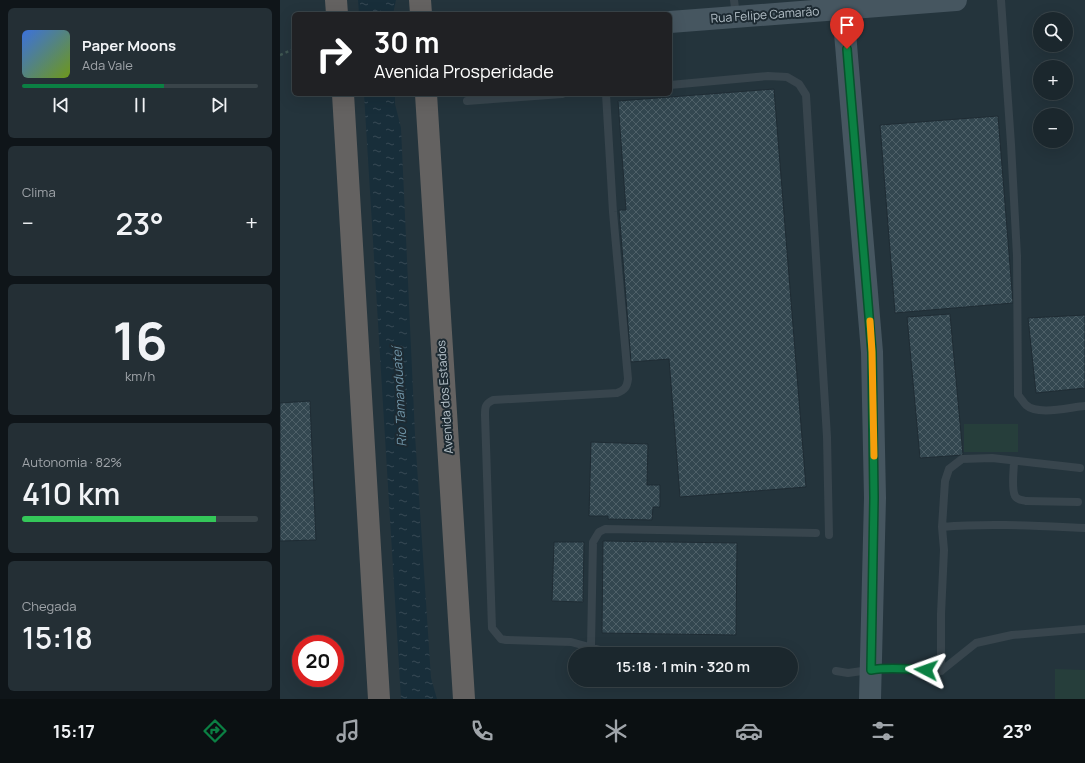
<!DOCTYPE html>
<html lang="pt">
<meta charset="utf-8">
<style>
:root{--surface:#1b272d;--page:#242f35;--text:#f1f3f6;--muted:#a0a5aa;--line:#394449;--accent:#0b8043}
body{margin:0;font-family:Manrope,sans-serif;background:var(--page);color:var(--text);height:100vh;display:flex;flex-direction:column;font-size:15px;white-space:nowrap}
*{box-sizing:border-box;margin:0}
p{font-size:13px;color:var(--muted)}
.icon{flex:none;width:22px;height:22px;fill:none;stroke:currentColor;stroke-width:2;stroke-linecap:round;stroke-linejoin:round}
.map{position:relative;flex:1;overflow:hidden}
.side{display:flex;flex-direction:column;gap:8px;padding:8px;background:#0f1519;width:280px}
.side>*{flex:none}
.top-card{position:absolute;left:12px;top:12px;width:380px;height:84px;border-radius:6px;box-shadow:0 4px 16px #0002,0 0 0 1px var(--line);background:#202124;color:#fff;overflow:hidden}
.buttons{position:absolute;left:753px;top:12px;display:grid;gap:8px}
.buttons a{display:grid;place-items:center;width:40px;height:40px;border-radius:50%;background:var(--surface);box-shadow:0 4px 16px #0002,0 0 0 1px var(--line);font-size:20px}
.speed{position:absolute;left:12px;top:635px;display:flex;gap:8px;font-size:20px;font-weight:700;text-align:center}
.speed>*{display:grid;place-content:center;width:52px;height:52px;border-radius:50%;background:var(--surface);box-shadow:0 4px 16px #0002,0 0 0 1px var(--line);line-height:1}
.speed .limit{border:6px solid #d22;background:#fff;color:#111}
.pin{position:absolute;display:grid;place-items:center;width:34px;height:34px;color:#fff;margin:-41px -17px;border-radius:50% 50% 50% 0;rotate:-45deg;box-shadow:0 0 4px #0007}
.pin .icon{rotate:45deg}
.me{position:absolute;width:44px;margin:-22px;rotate:274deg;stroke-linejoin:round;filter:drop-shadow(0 0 3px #0008)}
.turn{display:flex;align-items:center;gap:14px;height:84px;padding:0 16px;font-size:18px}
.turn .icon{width:52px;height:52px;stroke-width:2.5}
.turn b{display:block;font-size:28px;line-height:34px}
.big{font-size:30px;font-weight:600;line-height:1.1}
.side .widget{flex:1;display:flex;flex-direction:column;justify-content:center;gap:6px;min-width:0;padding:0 14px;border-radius:6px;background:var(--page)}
.side .dial{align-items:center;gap:0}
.dial b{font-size:52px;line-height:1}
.song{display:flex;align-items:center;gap:12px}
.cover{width:48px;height:48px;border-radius:6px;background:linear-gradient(135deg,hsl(220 70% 55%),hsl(80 70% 35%))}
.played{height:4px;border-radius:2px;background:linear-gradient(90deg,var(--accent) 60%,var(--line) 60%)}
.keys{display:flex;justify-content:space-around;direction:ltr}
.heat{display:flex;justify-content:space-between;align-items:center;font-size:22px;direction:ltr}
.charge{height:6px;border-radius:3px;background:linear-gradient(90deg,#34c759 82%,var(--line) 0)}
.trip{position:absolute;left:288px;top:647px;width:230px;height:40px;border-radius:20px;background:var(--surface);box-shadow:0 4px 16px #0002,0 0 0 1px var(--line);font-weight:600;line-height:40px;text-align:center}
.tabs{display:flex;height:64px;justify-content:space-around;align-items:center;background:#0b1012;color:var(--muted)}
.tabs .icon{width:28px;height:28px}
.tabs .on{color:var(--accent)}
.tabs b{font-size:18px;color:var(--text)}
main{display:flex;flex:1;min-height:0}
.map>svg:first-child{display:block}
</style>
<main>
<section class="side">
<div class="widget">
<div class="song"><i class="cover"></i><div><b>Paper Moons</b><p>Ada Vale</p></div></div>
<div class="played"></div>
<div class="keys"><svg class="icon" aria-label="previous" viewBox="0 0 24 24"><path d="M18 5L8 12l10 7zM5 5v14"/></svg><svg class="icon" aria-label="pause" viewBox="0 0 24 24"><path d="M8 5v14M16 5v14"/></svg><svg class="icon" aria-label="next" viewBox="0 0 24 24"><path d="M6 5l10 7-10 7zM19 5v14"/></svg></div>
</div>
<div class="widget"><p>Clima</p>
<div class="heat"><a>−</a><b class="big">23°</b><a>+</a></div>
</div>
<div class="widget dial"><b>16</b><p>km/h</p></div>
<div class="widget"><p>Autonomia · 82%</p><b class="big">410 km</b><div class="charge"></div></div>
<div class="widget"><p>Chegada</p><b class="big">15:18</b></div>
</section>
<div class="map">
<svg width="805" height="699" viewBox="0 0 805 699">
<defs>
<pattern id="water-ripples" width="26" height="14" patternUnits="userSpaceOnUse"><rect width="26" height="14" fill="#182e3a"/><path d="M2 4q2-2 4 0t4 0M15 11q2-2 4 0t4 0" fill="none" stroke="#374a55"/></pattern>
<pattern id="building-cross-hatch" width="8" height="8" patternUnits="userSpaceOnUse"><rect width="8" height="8" fill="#334750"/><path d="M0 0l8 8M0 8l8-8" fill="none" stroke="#4e6068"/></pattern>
</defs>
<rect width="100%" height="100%" fill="#24343c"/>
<!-- grass -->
<path fill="#263e3b" d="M684,424H738V452H684Z
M775,669L805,670V699H775Z"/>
<!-- water -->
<path fill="url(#water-ripples)" d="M78,0H116L113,14H79Z
M84,94H115V104L121,128L135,435L151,678L157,699H121Z"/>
<!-- building -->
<path fill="url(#building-cross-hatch)" stroke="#1f2c34" d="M494,89L526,487L400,497L389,359L351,362L339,210H346L338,101Z
M718,116L733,303L615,313L600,125Z
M670,314L683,455L640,458L627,317Z
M805,315V388L756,393L748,318Z
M30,401L36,540L0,541V403Z
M311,442L368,444L367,485H380V507H373L372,520L328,519V516H309Z
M323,541L457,543L456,635L322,633Z
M274,542H304L303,602L272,601Z"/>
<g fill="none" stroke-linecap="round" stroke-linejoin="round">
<!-- path -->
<path stroke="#3f5652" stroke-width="2.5" stroke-dasharray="3 3" stroke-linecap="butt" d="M0,55L14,49"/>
<!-- service -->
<path stroke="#38454d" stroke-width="8" d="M454,0L456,16
M721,0L731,144L737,256L738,395C741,398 743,402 746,405C758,416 790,407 805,406
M390,85L488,76L507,77L519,84L526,95L547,437L549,535
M326,94L333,212L348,379C347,387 345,390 337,393L213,400C205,404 205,407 205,415L212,628L221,639L226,640L291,642L335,654
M187,101L282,94
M734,461C734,470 731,488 735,496C737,500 743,500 746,501L798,502
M662,527L665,481L669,469L682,459L712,458L800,468
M311,646L313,542L319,532L325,529L536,533
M556,671L568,673L603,668L661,671L696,643L732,635L805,629
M661,671V614L664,550L662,527C710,523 758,526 805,528"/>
<!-- secondary -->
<path stroke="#465660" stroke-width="22" d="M563,9L592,352L595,498L590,699
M390,22L676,0"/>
<!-- trunk -->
<path stroke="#646261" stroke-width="22" d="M56,0L57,14
M140,0L141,14
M63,94L99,699
M146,94L184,699"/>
</g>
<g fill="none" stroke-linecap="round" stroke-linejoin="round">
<defs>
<path id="route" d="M567,49L592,352L594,498L591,670C609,667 627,669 646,670"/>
</defs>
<!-- route casing -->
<use href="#route" stroke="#07532c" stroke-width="10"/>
<!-- route -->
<use href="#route" stroke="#0b8043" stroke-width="7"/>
<!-- slow -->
<path stroke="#f59e0b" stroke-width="7" d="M590,321L592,352L594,456"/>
</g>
<g text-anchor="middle" stroke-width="4" stroke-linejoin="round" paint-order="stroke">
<!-- street labels -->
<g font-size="12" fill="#b4c0c8" stroke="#1d2a32">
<text transform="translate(485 15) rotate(-4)" y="4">Rua Felipe Camarão</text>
<text transform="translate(165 397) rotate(-94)" y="4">Avenida dos Estados</text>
</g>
<!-- water labels -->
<g font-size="13" font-style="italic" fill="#6e93a6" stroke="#1d2a32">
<text transform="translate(119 397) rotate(-93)" y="5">Rio Tamanduateí</text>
</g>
</g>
</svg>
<div class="buttons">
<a><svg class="icon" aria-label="search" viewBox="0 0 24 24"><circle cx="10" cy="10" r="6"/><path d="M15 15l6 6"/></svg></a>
<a>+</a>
<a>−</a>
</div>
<div class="speed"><div class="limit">20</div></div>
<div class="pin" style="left:567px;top:49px;background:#d93025"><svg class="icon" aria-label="arrive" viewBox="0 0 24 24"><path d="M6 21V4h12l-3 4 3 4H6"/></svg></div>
<svg class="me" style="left:646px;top:670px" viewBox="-20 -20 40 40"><path d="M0-17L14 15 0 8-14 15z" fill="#0b8043" stroke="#fff" stroke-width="4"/></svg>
<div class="trip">15:18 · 1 min · 320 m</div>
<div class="top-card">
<div class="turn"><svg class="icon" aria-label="right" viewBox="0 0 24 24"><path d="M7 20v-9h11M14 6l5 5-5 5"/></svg><div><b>30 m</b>Avenida Prosperidade</div></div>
</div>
</div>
</main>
<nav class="tabs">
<b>15:17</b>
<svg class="icon on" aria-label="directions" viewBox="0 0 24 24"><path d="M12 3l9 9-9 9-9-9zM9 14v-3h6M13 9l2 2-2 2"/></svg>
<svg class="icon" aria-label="music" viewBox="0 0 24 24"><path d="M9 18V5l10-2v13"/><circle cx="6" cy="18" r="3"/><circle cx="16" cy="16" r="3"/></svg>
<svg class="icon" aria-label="phone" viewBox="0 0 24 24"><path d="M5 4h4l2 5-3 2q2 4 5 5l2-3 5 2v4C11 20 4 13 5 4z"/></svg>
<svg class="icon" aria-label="climate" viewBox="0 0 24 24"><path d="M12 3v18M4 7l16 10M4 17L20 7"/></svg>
<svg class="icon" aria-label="car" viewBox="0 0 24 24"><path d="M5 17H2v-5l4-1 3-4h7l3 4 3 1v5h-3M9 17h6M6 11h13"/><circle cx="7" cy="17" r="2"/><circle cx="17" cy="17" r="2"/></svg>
<svg class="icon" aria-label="filters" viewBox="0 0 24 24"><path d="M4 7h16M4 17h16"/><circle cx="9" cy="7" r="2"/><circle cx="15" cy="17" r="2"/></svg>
<b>23°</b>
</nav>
